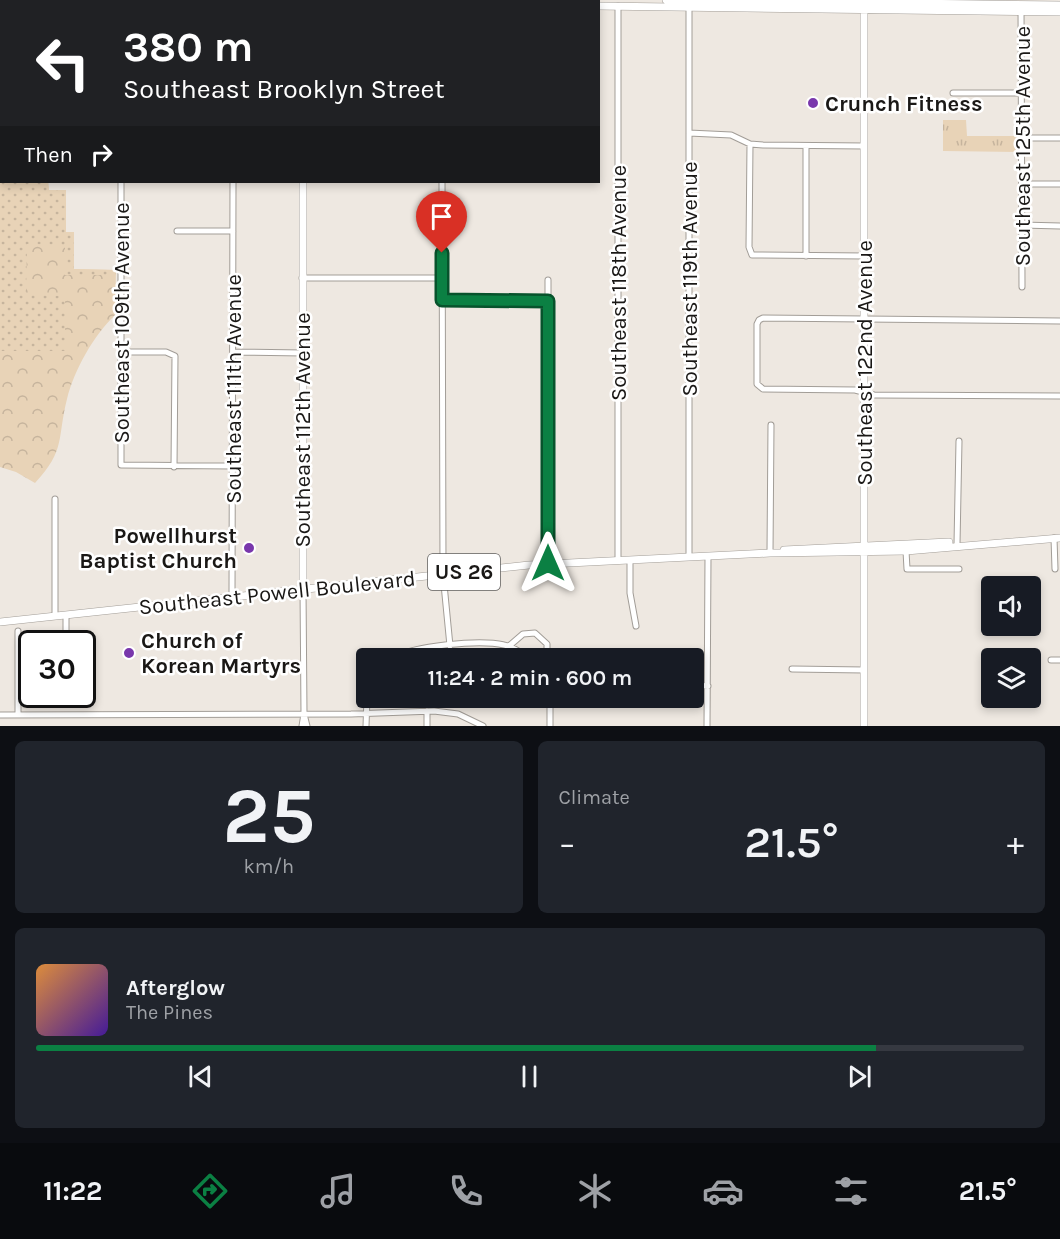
<!DOCTYPE html>
<meta charset="utf-8">
<style>
:root{--surface:#171b24;--page:#20242c;--text:#f1f3f6;--muted:#9ea1a6;--line:#363941;--accent:#0b8043}
body{margin:0;font-family:Karla,sans-serif;background:var(--page);color:var(--text);height:100vh;display:flex;flex-direction:column;font-size:22px;white-space:nowrap}
*{box-sizing:border-box;margin:0}
p{font-size:20px;color:var(--muted)}
.icon{flex:none;width:33px;height:33px;fill:none;stroke:currentColor;stroke-width:2;stroke-linecap:round;stroke-linejoin:round}
.map{position:relative;height:726px;overflow:hidden}
.drawer{display:flex;flex-direction:column;gap:15px;padding:15px;background:#0d0f14;flex:1}
.drawer>*{flex:none}
.hud{position:absolute;left:0px;top:0px;width:600px;height:183px;box-shadow:0 3px 9px #0003;background:#202124;color:#fff;overflow:hidden}
.fabs{position:absolute;left:981px;top:576px;display:grid;gap:12px}
.fabs a{display:grid;place-items:center;width:60px;height:60px;border-radius:6px;background:var(--surface);box-shadow:0 3px 9px #0003;font-size:30px}
.speed{position:absolute;left:18px;top:630px;display:flex;gap:12px;font-size:30px;font-weight:700;text-align:center}
.speed>*{display:grid;place-content:center;width:78px;height:78px;border-radius:50%;background:var(--surface);box-shadow:0 3px 9px #0003;line-height:1}
.speed .limit{border:3px solid #111;border-radius:9px;background:#fff;color:#111}
.pin{position:absolute;display:grid;place-items:center;width:51px;height:51px;color:#fff;margin:-62px -26px;border-radius:50% 50% 50% 0;rotate:-45deg;box-shadow:0 0 6px #0007}
.pin .icon{rotate:45deg}
.me{position:absolute;width:66px;margin:-33px;rotate:0deg;stroke-linejoin:round;filter:drop-shadow(0 0 4px #0008)}
.turn{display:flex;align-items:center;gap:21px;height:126px;padding:0 24px;font-size:27px}
.turn .icon{width:78px;height:78px;stroke-width:2.5}
.turn b{display:block;font-size:42px;line-height:51px}
.then{display:flex;align-items:center;height:57px;padding:0 24px;background:#0003;gap:12px;font-size:22px}
.big{font-size:45px;font-weight:600;line-height:1.1}
.drawer .widget{flex:1;display:flex;flex-direction:column;justify-content:center;gap:9px;min-width:0;padding:0 21px;border-radius:9px;background:var(--page)}
.drawer .dial{align-items:center;gap:0}
.dial b{font-size:78px;line-height:1}
.song{display:flex;align-items:center;gap:18px}
.cover{width:72px;height:72px;border-radius:9px;background:linear-gradient(135deg,hsl(30 70% 55%),hsl(260 70% 35%))}
.played{height:6px;border-radius:3px;background:linear-gradient(90deg,var(--accent) 85%,var(--line) 85%)}
.keys{display:flex;justify-content:space-around;direction:ltr}
.heat{display:flex;justify-content:space-between;align-items:center;font-size:33px;direction:ltr}
.drawer .tiles{flex:1;display:grid;gap:15px;grid-template-columns:1fr 1fr}
.widget:last-child{grid-column:span 2}
.trip{position:absolute;left:356px;top:648px;width:348px;height:60px;border-radius:6px;background:var(--surface);box-shadow:0 3px 9px #0003;font-weight:600;line-height:60px;text-align:center}
.menu{display:flex;height:96px;justify-content:space-around;align-items:center;background:#090b0e;color:var(--muted)}
.menu .icon{width:42px;height:42px}
.menu .on{color:var(--accent)}
.menu b{font-size:27px;color:var(--text)}
.map>svg:first-child{display:block}
</style>
<div class="map">
<svg width="1060" height="726" viewBox="0 0 1060 726">
<defs>
<pattern id="grass-tufts" width="24" height="20" patternUnits="userSpaceOnUse" patternTransform="scale(1.5)"><rect width="24" height="20" fill="#e8d3b7"/><path d="M3 7l-1-3M5 7V3M7 7l1-3M15 17l-1-3M17 17v-4M19 17l1-3" fill="none" stroke="#c6b49d"/></pattern>
<pattern id="forest-crowns" width="20" height="18" patternUnits="userSpaceOnUse" patternTransform="scale(1.5)"><rect width="20" height="18" fill="#e8d3b7"/><path d="M2 6a3 3 0 1 1 6 0M12 15a3 3 0 1 1 6 0" fill="none" stroke="#c6b49d"/></pattern>
<pattern id="park-dots" width="8" height="8" patternUnits="userSpaceOnUse" patternTransform="scale(1.5)"><rect width="8" height="8" fill="#e8d3b7"/><path d="M2 2h.1M6 6h.1" fill="none" stroke="#c6b49d" stroke-width="1.8" stroke-linecap="round"/></pattern>
</defs>
<rect width="100%" height="100%" fill="#eee8e1"/>
<!-- grass -->
<path fill="url(#grass-tufts)" d="M943,120H966L967,136H1017V152L943,151Z"/>
<!-- forest -->
<path fill="url(#forest-crowns)" d="M0,168L2,182H48L49,190H66V232H74V269L116,270L115,315C94,335 74,370 67,399C57,438 66,450 35,483L16,472L0,467Z"/>
<!-- park -->
<path fill="url(#park-dots)" d="M0,168L2,182H48L49,190H66V232H74V269L116,270V275H65V245L27,244L26,295L65,296V351H0Z"/>
<g fill="none" stroke-linecap="round" stroke-linejoin="round">
<defs>
<path id="minor" d="M584,0V2
M11,2V0
M122,2V0
M689,4V557
M1021,5L1022,287
M618,6V560
M953,93H1022
M0,120H2
M689,133L731,135L750,144L763,145L864,146
M1022,138H1060
M750,144L749,247L752,255L864,256
M806,146V256
M121,182V465L232,466
M442,182L443,574L450,646
M1022,184H1060
M1022,225L1060,226
M177,231H233
M302,278H442
M548,280V563
M442,300L548,301
M1060,321L763,318L759,320L757,324V384L763,389L855,390L874,395L1060,396
M121,352H166L175,356L174,467
M233,352L303,353
M55,499V616
M1054,538L1055,569
M957,544L959,441
M906,551L907,569H959
M770,553L771,425
M630,560V593L636,626
M232,597L233,182
M66,615V644
M18,631V715
M509,646L523,634L535,633L547,644V658
M392,658C414,646 479,639 504,645C514,647 522,653 530,658
M1051,660H1060
M792,669L864,670
M693,685L708,686
M550,698V726
M427,711V726
M304,714L307,726
M0,715L351,714L434,711L458,714L483,726
M302,726L304,714L303,589
M366,726L367,698
M707,726L708,557"/>
<path id="major" d="M142,0L166,2
M666,0L1060,5
M217,2H306
M598,6L1060,12
M303,182V589
M784,550L949,542
M0,622L529,565L770,553L906,551L1060,538
M864,726V0"/>
</defs>
<!-- minor casing -->
<use href="#minor" stroke="#a29d97" stroke-width="7"/>
<!-- major casing -->
<use href="#major" stroke="#a29d97" stroke-width="8"/>
<!-- minor -->
<use href="#minor" stroke="#fff" stroke-width="5"/>
<!-- major -->
<use href="#major" stroke="#fff" stroke-width="7"/>
</g>
<g fill="none" stroke-linecap="round" stroke-linejoin="round">
<defs>
<path id="route" d="M442,253V300L548,301V563"/>
</defs>
<!-- route casing -->
<use href="#route" stroke="#07532c" stroke-width="15"/>
<!-- route -->
<use href="#route" stroke="#0b8043" stroke-width="10"/>
</g>
<!-- markers -->
<g fill="#7937ac" stroke="#fff" stroke-width="2">
<circle cx="813" cy="103" r="6"/>
<circle cx="249" cy="548" r="6"/>
<circle cx="129" cy="653" r="6"/>
</g>
<g text-anchor="middle" stroke-width="5" stroke-linejoin="round" paint-order="stroke">
<!-- shield labels -->
<rect fill="#fff" stroke="#5f5d5c" stroke-width="1.5" x="428" y="554" width="72" height="36" rx="4.5"/>
<g font-size="21" font-weight="bold" fill="#1a1816">
<text x="464" y="579">US 26</text>
</g>
<!-- poi labels -->
<g font-size="22" font-weight="bold" fill="#1a1816" stroke="#fff" text-anchor="start">
<text x="825" y="111">Crunch Fitness</text>
<text x="237" y="543" text-anchor="end">Powellhurst<tspan x="237" dy="25">Baptist Church</tspan></text>
<text x="141" y="648">Church of<tspan x="141" dy="25">Korean Martyrs</tspan></text>
</g>
<!-- street labels -->
<g font-size="22" fill="#1a1816" stroke="#fff">
<text transform="translate(1022 146) rotate(-90)" y="8">Southeast 125th Avenue</text>
<text transform="translate(689 279) rotate(-90)" y="8">Southeast 119th Avenue</text>
<text transform="translate(618 283) rotate(-90)" y="8">Southeast 118th Avenue</text>
<text transform="translate(121 323) rotate(-90)" y="8">Southeast 109th Avenue</text>
<text transform="translate(864 363) rotate(-90)" y="8">Southeast 122nd Avenue</text>
<text transform="translate(233 389) rotate(-90)" y="8">Southeast 111th Avenue</text>
<text transform="translate(302 430) rotate(-90)" y="8">Southeast 112th Avenue</text>
<text transform="translate(277 592) rotate(-6)" y="8">Southeast Powell Boulevard</text>
</g>
</g>
</svg>
<div class="fabs">
<a><svg class="icon" aria-label="sound" viewBox="0 0 24 24"><path d="M4 9h4l5-4v14l-5-4H4zM17 9q2 3 0 6"/></svg></a>
<a><svg class="icon" aria-label="layers" viewBox="0 0 24 24"><path d="M12 4l9 5-9 5-9-5zM3 14l9 5 9-5"/></svg></a>
</div>
<div class="speed"><div class="limit">30</div></div>
<div class="pin" style="left:442px;top:253px;background:#d93025"><svg class="icon" aria-label="arrive" viewBox="0 0 24 24"><path d="M6 21V4h12l-3 4 3 4H6"/></svg></div>
<svg class="me" style="left:548px;top:563px" viewBox="-20 -20 40 40"><path d="M0-17L14 15 0 8-14 15z" fill="#0b8043" stroke="#fff" stroke-width="4"/></svg>
<div class="trip">11:24 · 2 min · 600 m</div>
<div class="hud">
<div class="turn"><svg class="icon" aria-label="left" viewBox="0 0 24 24"><path d="M17 20v-9H6M10 6l-5 5 5 5"/></svg><div><b>380 m</b>Southeast Brooklyn Street</div></div>
<div class="then">Then<svg class="icon" aria-label="right" viewBox="0 0 24 24"><path d="M7 20v-9h11M14 6l5 5-5 5"/></svg></div>
</div>
</div>
<section class="drawer">
<div class="tiles">
<div class="widget dial"><b>25</b><p>km/h</p></div>
<div class="widget"><p>Climate</p>
<div class="heat"><a>−</a><b class="big">21.5°</b><a>+</a></div>
</div>
<div class="widget">
<div class="song"><i class="cover"></i><div><b>Afterglow</b><p>The Pines</p></div></div>
<div class="played"></div>
<div class="keys"><svg class="icon" aria-label="previous" viewBox="0 0 24 24"><path d="M18 5L8 12l10 7zM5 5v14"/></svg><svg class="icon" aria-label="pause" viewBox="0 0 24 24"><path d="M8 5v14M16 5v14"/></svg><svg class="icon" aria-label="next" viewBox="0 0 24 24"><path d="M6 5l10 7-10 7zM19 5v14"/></svg></div>
</div>
</div>
</section>
<nav class="menu">
<b>11:22</b>
<svg class="icon on" aria-label="directions" viewBox="0 0 24 24"><path d="M12 3l9 9-9 9-9-9zM9 14v-3h6M13 9l2 2-2 2"/></svg>
<svg class="icon" aria-label="music" viewBox="0 0 24 24"><path d="M9 18V5l10-2v13"/><circle cx="6" cy="18" r="3"/><circle cx="16" cy="16" r="3"/></svg>
<svg class="icon" aria-label="phone" viewBox="0 0 24 24"><path d="M5 4h4l2 5-3 2q2 4 5 5l2-3 5 2v4C11 20 4 13 5 4z"/></svg>
<svg class="icon" aria-label="climate" viewBox="0 0 24 24"><path d="M12 3v18M4 7l16 10M4 17L20 7"/></svg>
<svg class="icon" aria-label="car" viewBox="0 0 24 24"><path d="M5 17H2v-5l4-1 3-4h7l3 4 3 1v5h-3M9 17h6M6 11h13"/><circle cx="7" cy="17" r="2"/><circle cx="17" cy="17" r="2"/></svg>
<svg class="icon" aria-label="filters" viewBox="0 0 24 24"><path d="M4 7h16M4 17h16"/><circle cx="9" cy="7" r="2"/><circle cx="15" cy="17" r="2"/></svg>
<b>21.5°</b>
</nav>
